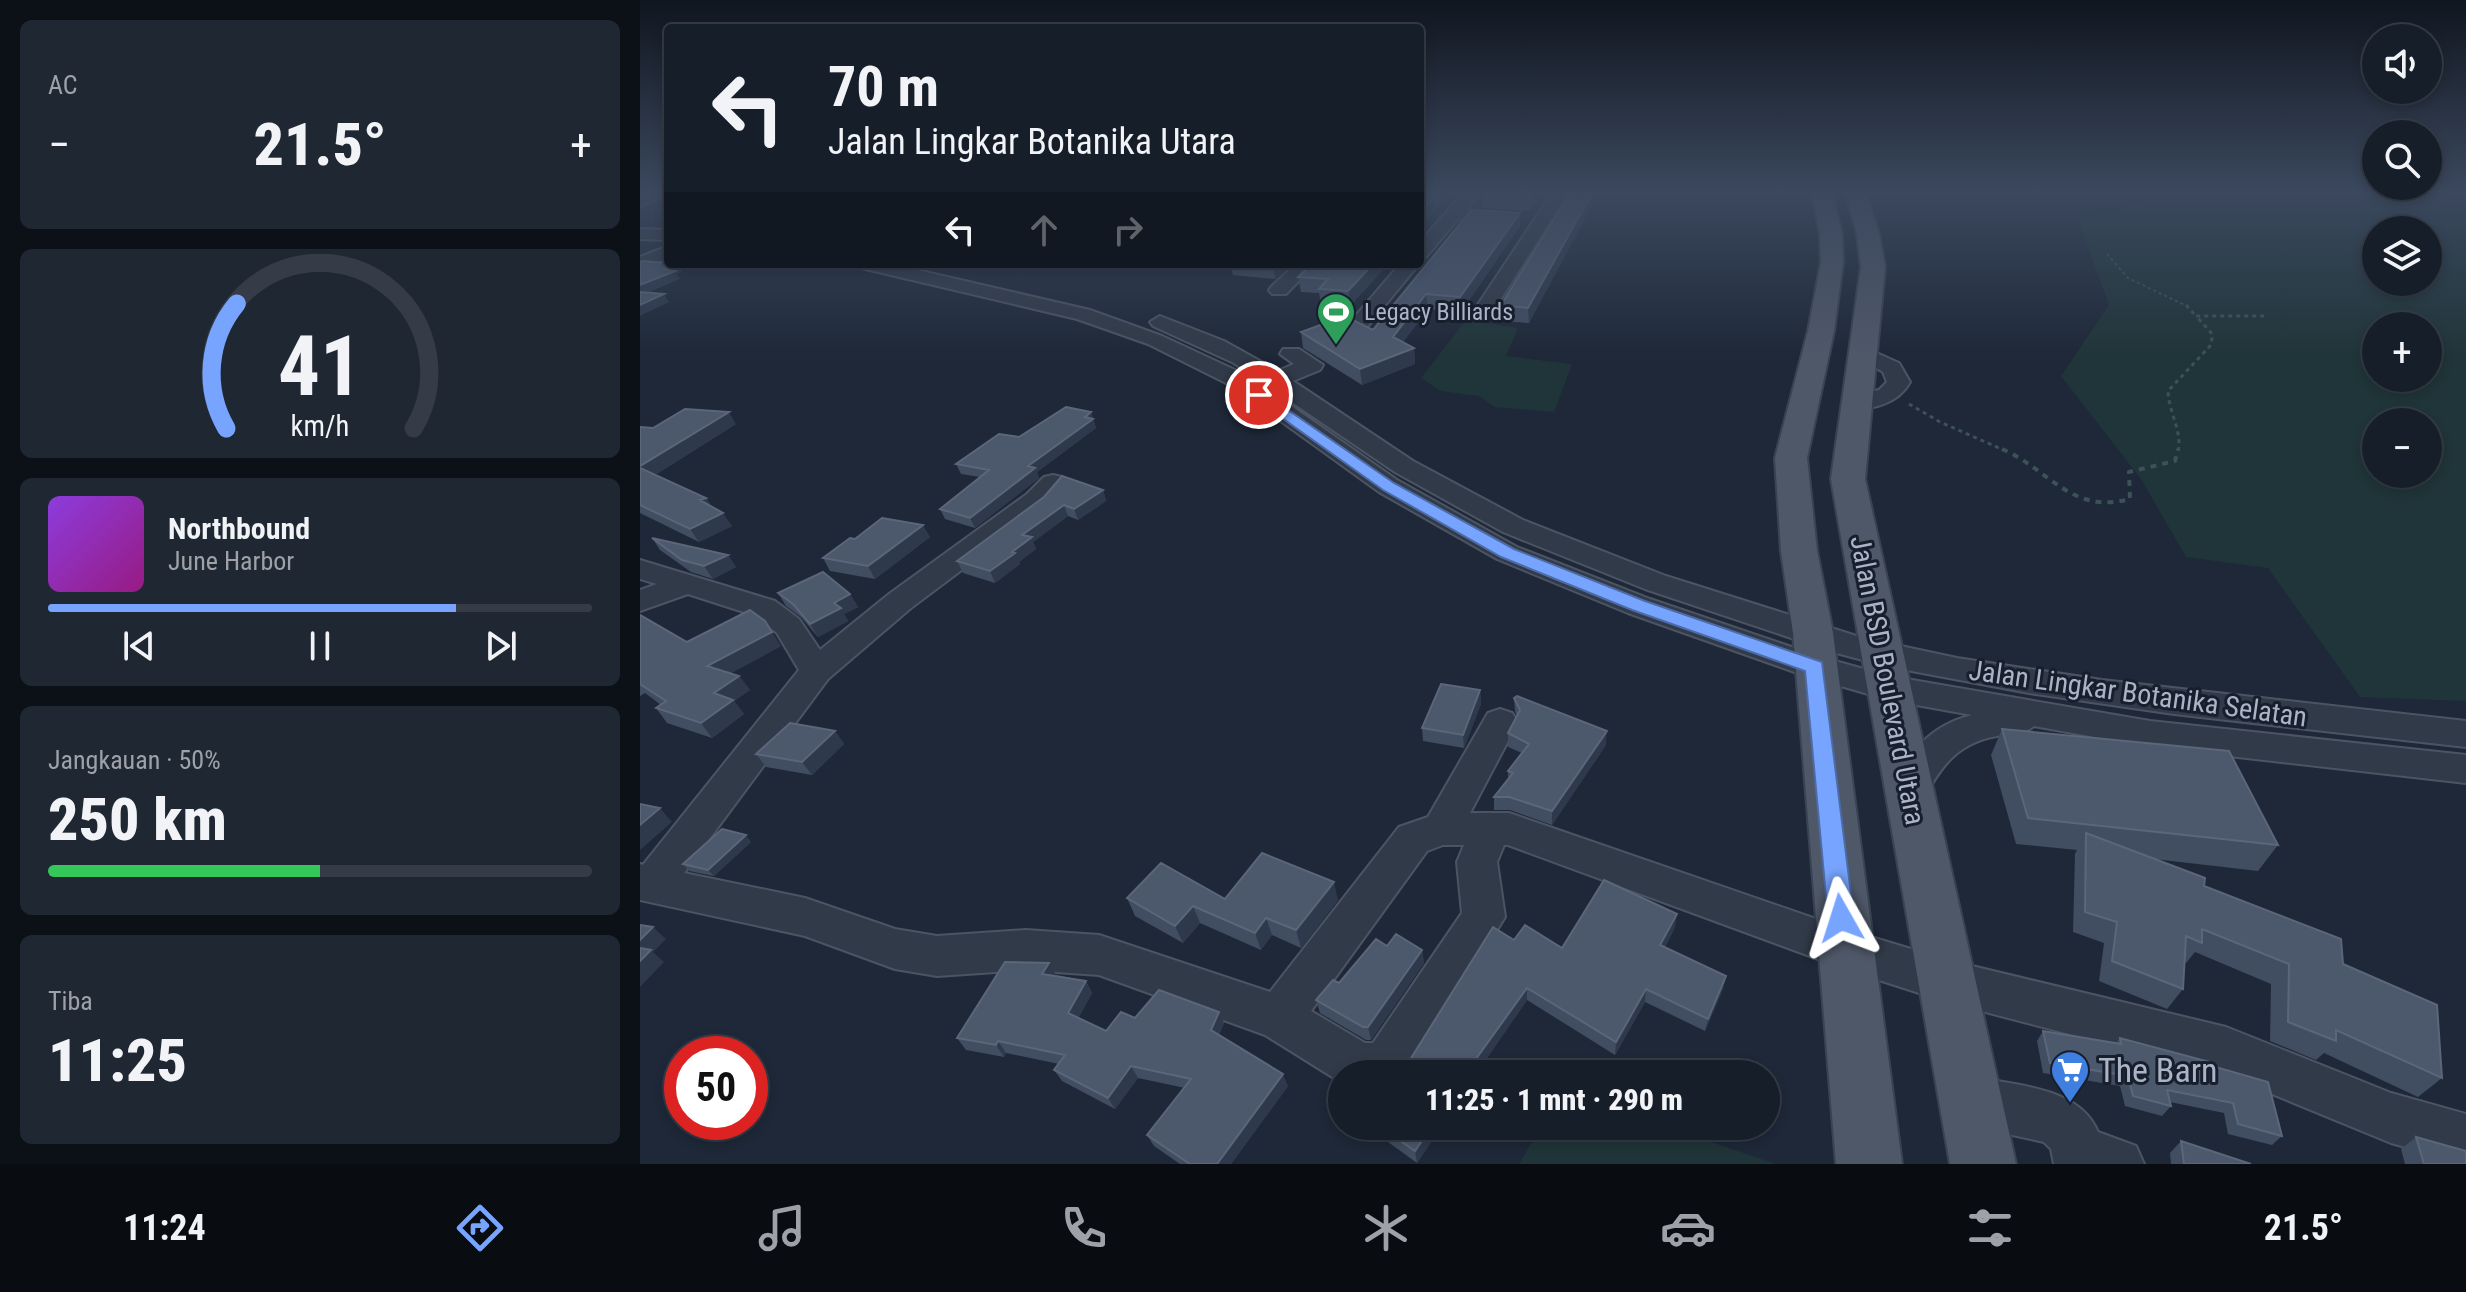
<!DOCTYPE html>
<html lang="id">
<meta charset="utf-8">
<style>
:root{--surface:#161e2a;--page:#1f2732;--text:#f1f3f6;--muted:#9ea2a8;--line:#353c47;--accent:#77a4ff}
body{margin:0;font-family:"Roboto Condensed",sans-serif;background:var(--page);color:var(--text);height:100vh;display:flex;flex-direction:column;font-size:30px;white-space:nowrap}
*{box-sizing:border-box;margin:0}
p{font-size:26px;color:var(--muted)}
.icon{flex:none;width:44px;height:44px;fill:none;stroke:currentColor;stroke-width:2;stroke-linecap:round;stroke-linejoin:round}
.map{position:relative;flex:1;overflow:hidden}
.drawer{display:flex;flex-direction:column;gap:20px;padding:20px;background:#0c1017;width:640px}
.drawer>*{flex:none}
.top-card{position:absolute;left:24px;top:24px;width:760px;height:244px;border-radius:8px;box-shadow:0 4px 12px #0003,0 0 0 2px var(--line);background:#161e2a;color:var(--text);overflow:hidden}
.tools{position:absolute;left:1722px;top:24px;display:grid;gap:16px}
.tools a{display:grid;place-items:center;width:80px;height:80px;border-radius:50%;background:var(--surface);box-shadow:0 4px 12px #0003,0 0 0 2px var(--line);font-size:40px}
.speed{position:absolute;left:24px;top:1036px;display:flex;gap:16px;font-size:40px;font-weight:700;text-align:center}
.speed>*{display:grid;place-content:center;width:104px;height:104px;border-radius:50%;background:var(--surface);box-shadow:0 4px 12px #0003,0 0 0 2px var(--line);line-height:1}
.speed .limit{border:12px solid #d22;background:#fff;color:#111}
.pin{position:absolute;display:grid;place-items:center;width:68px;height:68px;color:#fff;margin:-34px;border:4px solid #fff;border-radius:50%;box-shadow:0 2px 8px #0007}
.me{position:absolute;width:88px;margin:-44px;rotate:354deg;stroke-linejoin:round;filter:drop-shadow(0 0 6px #0008)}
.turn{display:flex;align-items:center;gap:28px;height:168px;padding:0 32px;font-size:36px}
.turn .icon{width:104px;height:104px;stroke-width:2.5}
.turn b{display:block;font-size:56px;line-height:68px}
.lanes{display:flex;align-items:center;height:76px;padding:0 32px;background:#0003;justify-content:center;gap:40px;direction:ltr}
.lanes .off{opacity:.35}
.big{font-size:60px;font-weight:800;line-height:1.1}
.drawer .widget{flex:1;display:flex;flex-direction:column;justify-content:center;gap:12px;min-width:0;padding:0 28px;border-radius:12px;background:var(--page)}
.drawer .dial{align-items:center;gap:0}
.dial svg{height:208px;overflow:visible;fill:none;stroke:var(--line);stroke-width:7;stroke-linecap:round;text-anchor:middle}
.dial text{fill:var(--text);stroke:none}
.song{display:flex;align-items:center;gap:24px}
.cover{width:96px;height:96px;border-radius:12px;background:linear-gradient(135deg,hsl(270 70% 55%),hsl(310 70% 35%))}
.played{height:8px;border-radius:4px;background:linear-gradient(90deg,var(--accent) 75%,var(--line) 75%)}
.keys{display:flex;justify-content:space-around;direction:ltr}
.heat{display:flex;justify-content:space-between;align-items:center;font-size:44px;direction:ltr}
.charge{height:12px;border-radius:6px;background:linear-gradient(90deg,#34c759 50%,var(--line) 0)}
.trip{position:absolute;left:688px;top:1060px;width:452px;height:80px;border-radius:40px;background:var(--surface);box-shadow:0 4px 12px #0003,0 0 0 2px var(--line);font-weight:800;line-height:80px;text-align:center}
.dock{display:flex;height:128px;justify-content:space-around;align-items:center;background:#090c11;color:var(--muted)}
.dock .icon{width:56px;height:56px}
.dock .active{color:var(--accent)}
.dock b{font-size:36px;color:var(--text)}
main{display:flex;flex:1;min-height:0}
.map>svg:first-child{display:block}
</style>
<main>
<section class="drawer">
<div class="widget"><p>AC</p>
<div class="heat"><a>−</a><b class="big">21.5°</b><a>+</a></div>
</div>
<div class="widget dial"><svg viewBox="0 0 100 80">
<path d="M14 69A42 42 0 1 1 86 69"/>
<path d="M14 69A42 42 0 0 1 18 21" stroke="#77a4ff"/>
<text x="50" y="56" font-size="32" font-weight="700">41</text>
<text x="50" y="72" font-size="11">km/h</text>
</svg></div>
<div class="widget">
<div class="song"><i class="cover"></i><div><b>Northbound</b><p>June Harbor</p></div></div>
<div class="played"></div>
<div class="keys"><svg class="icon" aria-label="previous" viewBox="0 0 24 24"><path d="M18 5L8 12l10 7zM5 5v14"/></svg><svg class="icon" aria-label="pause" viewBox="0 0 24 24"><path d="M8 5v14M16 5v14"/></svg><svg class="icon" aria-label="next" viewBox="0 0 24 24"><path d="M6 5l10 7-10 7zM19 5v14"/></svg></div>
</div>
<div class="widget"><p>Jangkauan · 50%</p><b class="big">250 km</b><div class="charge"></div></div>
<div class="widget"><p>Tiba</p><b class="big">11:25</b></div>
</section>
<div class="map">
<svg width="1826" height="1164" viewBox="0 0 1826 1164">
<rect width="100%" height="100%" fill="#1e2838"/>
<!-- green -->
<path fill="#203539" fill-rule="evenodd" d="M1532,193H1738L1826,198V701L1720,697L1628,568L1546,557L1501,479L1421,376L1469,305L1438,220ZM1736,230H1788V282H1736ZM1736,326H1788V378H1736ZM1736,422H1788V474H1736Z
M826,320L878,328L866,356L932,364L914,412L855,407L839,396L801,391L781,378Z
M901,1126H1024L1136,1164H879Z"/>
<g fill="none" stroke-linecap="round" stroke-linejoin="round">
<defs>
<path id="minor" d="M6,193H28V194L0,206V196Z
M823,193H840L826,210L868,213L876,218L868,223L818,219L786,257L780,258V242Z
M912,193H928L848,319H834L831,315Z
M0,229L28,230V240L0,239Z
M28,246V258L0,269V257Z
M218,264H251L450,310L522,336L608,376L757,480L877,547L1010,599L1184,658L1249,676L1510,721L1826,755V783L1510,747L1394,726C1384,734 1370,734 1357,736C1317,743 1301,766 1282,801L1269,805L1256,801L1250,790C1270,752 1289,726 1332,715L1249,700L1163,675L988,613L857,559L739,492L592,386L508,344L437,319L221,268Z
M656,264H675L646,294H632L629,290L632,286Z
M760,264H779L727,327H713L710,323L713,319Z
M520,316L584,341L638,371L654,364L640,354L643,349H659L683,365L680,370L653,381L773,461L883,520L1026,576L1223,638L1317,658L1462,680L1826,721V747L1534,714L1389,693L1245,666L1193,652L1005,589L863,532L755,472L594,363L513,326L510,322Z
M1223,347L1259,363L1270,382C1259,403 1230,412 1208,407L1204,402L1208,397L1239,390L1247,382L1243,372L1212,353Z
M413,475L422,477L426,483L407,506L271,608L188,679L44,873L165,898L255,929L297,936L386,930L459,935L630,992L759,827L788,817L848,713L860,709L872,713L878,722L830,813H869L1205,929L1307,960L1586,1027L1751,1093L1826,1114V1164L1751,1143L1586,1075L1307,1002L1205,969L868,845H864L857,862L865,917L768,1074H702V1083L625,1035L459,975L386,970L297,976L255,969L165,936L0,900V864L3,865L159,670L137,633L113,615L48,594L0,611V590L17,584L0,579V560L135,601L159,619L180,650L249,594L387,494L404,477ZM803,845H824L817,862L822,913L733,1043H725L671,1011L787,851Z
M1331,1076C1375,1086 1439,1086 1458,1132L1496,1146L1504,1164H1414L1411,1149L1404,1142L1331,1126L1314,1118L1306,1101L1314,1084Z"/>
<path id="major" d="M1172,193H1192L1202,234L1203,262L1194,331L1167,458L1177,551L1193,633L1262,1164H1196L1153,633L1141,551L1135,458L1168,331L1181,262L1180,234Z
M1206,193H1226L1239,234L1245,267L1225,479L1376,1164H1310L1191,479L1221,267L1217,234Z"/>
</defs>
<!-- minor casing -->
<use href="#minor" stroke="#4c5464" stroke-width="4"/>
<!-- major casing -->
<use href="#major" stroke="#3b4352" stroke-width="4"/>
<!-- path-far2 -->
<path stroke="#3d5257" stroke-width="2" stroke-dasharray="3 3" stroke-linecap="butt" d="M1467,254L1488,278L1549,307"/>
<!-- path-far1 -->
<path stroke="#3d5257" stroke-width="3" stroke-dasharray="4 4" stroke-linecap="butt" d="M1546,305L1556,316
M1269,404L1300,422L1366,451
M1538,451C1543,433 1528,410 1528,391L1570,346L1573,335L1556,316H1628"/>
<!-- path -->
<path stroke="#3d5257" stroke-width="4" stroke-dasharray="6 6" stroke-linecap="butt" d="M1362,449C1409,469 1431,515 1490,499L1489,472L1535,461L1538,449"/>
<!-- minor -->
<use href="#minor" fill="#313a48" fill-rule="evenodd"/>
<!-- major -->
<use href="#major" fill="#4f5869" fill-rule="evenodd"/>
</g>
<!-- wall -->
<path fill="#414d61" d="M903,193L890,211L843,208V195Z
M930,193H958L889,323L862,321L861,305Z
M880,213V226L821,312L788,309L763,342L774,348L775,364L722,385L663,348L661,332L733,330Z
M576,264H652L635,279L593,275L591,267L577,266Z
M663,264H748L710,306L681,304L679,293L661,292L658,277L661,274L660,267Z
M451,412L456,428L397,472L399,478L335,528L305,519L300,509L340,477L321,474L316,464L379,437Z
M96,424L15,475L66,498L72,507L92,526L59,542L0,513V427L13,428Z
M463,490L466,501L438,520L428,516L393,542L396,549L379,562L380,564L355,583L323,573L317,561L404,497Z
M290,537L235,579L190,571L183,558L215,539Z
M12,538L88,555L96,567L73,579L51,572L20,550Z
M138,593L210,594L218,607L204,614L208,621L178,637L161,617L146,606Z
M0,615L47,642L141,646L91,673L99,676L110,690L94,701L104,714L72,738L27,723L16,708L21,705L5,693L0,696Z
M840,690L841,704L824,748L783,741L782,728Z
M874,698L966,745L912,825L870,810H854V797L868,779V771L882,753L868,747V733L877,716L875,712Z
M1362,729L1638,845L1618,871L1514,859L1564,886L1703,964L1802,1078L1778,1097L1684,1053L1676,1060L1630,1041L1631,984L1555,952L1546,963L1544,962L1543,989L1527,1009L1459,981L1464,943L1433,932L1435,854L1437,850L1376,844L1351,755Z
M195,731L204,744L172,775L126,767L116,754Z
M111,842L74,876L49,871L43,864Z
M487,898L585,899L698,900L661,948L632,935L621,950L560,923L543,943L495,916Z
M1035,927L1025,947L1086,976L1083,989L1065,1031L1005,1002L975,1055L887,1000L836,1074H735L739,1068L738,1065L768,1063L874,940L922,948Z
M747,946L782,950L784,963L731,1040H726L680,1013L676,1000Z
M416,975L446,981L452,993L438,1018L466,1031L495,1018L579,1012L584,1023L579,1035L648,1086L591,1164H540L514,1146L507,1135L545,1088L498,1078L475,1109L422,1081L414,1070L419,1064L366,1053L364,1057L326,1050L317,1038Z
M1403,1031L1476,1043L1480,1038L1572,1066L1642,1136L1632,1145L1588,1134L1584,1113L1530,1102L1531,1106L1522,1116L1485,1106L1480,1086L1403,1073L1397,1041Z
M726,1126H802L777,1163Z
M1776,1137L1826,1164H1765L1761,1149Z
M1541,1141L1611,1164H1531L1530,1153Z"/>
<!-- shaded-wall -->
<path fill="#2e394c" d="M799,193H811L780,228V213Z
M894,193H903L890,211V198Z
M952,193H958L951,205Z
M951,195V208L889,323L888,308Z
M880,213V226L821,312L820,297Z
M36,264H38L42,272L37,274L40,279L0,296V285L24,269Z
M633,264H652L635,279Z
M733,264H748L710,306L708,291Z
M24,294L29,302L0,316V305Z
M786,294L788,309L755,353L753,337Z
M774,348L775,364L722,385L720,369Z
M89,412L96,424L7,480L0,471V466Z
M451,412L456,428L397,472L399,478L335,528L330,518L388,466Z
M463,490L466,501L438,520L434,509Z
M66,498L74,511L60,500Z
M424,505L428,516L393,542L396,549L379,562L380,564L355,583L350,571L372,552L382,535Z
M83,513L92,526L59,542L50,529Z
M283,525L290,537L235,579L228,566Z
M88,555L96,567L73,579L64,566Z
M210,594L218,607L204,614L208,621L178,637L170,624L194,603Z
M125,621L141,646L78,680L67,666Z
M99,676L110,690L94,701L104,714L72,738L61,723L74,693Z
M840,690L841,704L824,748L823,735Z
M195,731L204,744L172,775L162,762Z
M967,731L966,745L912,825V811Z
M20,808L32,822L0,850V825Z
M106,835L111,842L74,876L68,870Z
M694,882L698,900L661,948L656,930Z
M553,906L560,923L543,943L535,926Z
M1037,914L1035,927L1019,958L1020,945Z
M626,918L632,935L621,950L615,933Z
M13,927L26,939L13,952L24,962L0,987V940Z
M782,950L784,963L731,1040L728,1027Z
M409,963L416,975L410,986L402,974Z
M1086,976L1083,989L1065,1031L1068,1019Z
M446,981L452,993L435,1025L428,1013Z
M887,988V1000L836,1074H834L833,1063Z
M1006,989L1005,1002L975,1055L976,1042Z
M579,1012L584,1023L576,1042L571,1030Z
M358,1041L366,1053L364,1057L356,1045Z
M829,1061L830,1074H820Z
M491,1066L498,1078L475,1109L468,1098Z
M643,1074L648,1086L591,1164H577Z
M792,1126H802L777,1163L775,1151Z"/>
<!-- building -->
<path fill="#4c586c" stroke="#5b667a" stroke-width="2" d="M780,193H799L780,213Z
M844,193H894L890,198L843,195Z
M930,193L951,195L888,308L861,305Z
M831,210L880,213L820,297L786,294L753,337L774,348L720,369L661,332L705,316L733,330Z
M3,261L36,264L24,269L35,271L0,285V262Z
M663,264H733L708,291L679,289L688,279L658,277L668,268L660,267Z
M0,292L24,294L0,305Z
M426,407L451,412L445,417L453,419L388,466L395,468L330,518L300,509L349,470L316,464L359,434L379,437Z
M45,409L89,412L0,466V427L13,428Z
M0,468L66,498L60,500L83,513L50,529L0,505Z
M422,476L463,490L434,509L424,505L382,535L392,537L372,552L375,553L350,571L317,561L404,497Z
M242,518L283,525L228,566L183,558L210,538L215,539Z
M12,538L88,555L64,566L42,560Z
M183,572L210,594L194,603L201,608L170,624L153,604L138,593Z
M110,610L125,621L132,632L67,666L99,676L74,693L93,700L61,723L16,708L26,701L0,684V615L47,642Z
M801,684L840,690L823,735L782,728Z
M877,696L967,731L912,811L869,797H854L873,773L868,771L889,744L868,733L880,710L874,698Z
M150,723L195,731L162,762L116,754Z
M1362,729L1589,751L1638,845L1388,818Z
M0,804L20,808L0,825Z
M82,829L106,835L68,870L43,864Z
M1446,833L1565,878L1564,886L1701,939L1703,964L1797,1005L1802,1078L1696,1030V1041L1648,1022L1649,964L1562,929V943L1546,936L1543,989L1472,961L1477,922L1445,912Z
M622,853L694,882L656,930L626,918L615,933L553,906L535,926L487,898L521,863L585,899Z
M964,880L1037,914L1020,945L1086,976L1068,1019L1006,989L976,1042L887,988L833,1063L829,1061L820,1074H735L741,1066L738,1065L768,1063L853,927L874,940L885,925L922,948Z
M0,925L13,927L0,940Z
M756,934L782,950L728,1027H723L676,1000L693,980L699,983L736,939L747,946Z
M0,948L11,950L0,961Z
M365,962L409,963L402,974L446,981L428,1013L466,1031L481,1012L495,1018L519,990L579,1012L571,1030L643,1074L577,1164H550L507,1135L551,1079L491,1066L468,1098L414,1070L425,1055L358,1041L356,1045L317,1038Z
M1403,1031L1481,1044L1480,1038L1570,1062L1572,1066L1628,1082L1642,1136L1598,1124L1593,1103L1527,1090L1531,1106L1493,1096L1488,1076L1410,1063Z
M739,1126H792L775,1151Z
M1776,1137L1826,1151V1164H1784Z
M1541,1141L1611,1164H1544Z"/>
<!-- sky -->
<linearGradient id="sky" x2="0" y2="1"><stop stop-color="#10161f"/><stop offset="0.54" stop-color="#3b485e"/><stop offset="1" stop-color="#3b485e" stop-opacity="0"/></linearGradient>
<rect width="1826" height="356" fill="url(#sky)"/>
<!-- route -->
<path fill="#77a4ff" stroke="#4d6ba6" stroke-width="2" d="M619,390L754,483L874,549L1005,601L1182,662L1214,918L1211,926L1201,929L1192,926L1188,918L1165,671L992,610L861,557L743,490L614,398V392Z"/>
<!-- icons -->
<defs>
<symbol id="stadium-pin" viewBox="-11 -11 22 30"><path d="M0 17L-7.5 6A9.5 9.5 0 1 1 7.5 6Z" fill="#2e9e5b" stroke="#171f2d"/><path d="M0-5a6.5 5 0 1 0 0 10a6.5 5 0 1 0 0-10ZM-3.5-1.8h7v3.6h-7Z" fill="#fff"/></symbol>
<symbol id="supermarket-pin" viewBox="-11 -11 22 30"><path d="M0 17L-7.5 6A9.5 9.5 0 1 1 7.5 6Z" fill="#3f7fe0" stroke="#171f2d"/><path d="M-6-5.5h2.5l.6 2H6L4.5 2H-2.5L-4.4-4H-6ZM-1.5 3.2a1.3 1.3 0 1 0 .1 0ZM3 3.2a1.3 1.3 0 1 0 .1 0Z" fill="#fff"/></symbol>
</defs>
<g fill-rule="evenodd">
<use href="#stadium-pin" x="674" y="290" width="44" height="60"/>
<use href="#supermarket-pin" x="1408" y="1048" width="44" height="60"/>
</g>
<g text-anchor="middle" stroke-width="6" stroke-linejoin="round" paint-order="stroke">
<!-- far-poi labels -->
<g font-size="24" fill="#abb4c6" stroke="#171f2d" text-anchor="start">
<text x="724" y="320">Legacy Billiards</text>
</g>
<!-- street labels -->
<g font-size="28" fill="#abb4c6" stroke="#171f2d">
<text transform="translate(1248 680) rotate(79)" y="10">Jalan BSD Boulevard Utara</text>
<text transform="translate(1498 693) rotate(8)" y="10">Jalan Lingkar Botanika Selatan</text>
</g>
<!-- near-poi labels -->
<g font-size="34" fill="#abb4c6" stroke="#171f2d" text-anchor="start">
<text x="1458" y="1082">The Barn</text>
</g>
</g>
</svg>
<div class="tools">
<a><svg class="icon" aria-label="sound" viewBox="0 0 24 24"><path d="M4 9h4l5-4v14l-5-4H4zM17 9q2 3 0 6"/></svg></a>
<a><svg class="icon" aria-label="search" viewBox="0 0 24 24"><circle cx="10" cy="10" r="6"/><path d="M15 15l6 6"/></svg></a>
<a><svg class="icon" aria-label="layers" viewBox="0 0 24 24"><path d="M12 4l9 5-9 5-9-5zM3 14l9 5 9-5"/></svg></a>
<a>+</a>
<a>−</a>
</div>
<div class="speed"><div class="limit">50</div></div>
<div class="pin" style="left:619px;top:395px;background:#d93025"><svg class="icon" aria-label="arrive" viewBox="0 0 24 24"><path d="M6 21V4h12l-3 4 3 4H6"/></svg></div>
<svg class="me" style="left:1201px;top:918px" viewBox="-20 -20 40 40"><path d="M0-17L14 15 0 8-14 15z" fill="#77a4ff" stroke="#fff" stroke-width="4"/></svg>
<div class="trip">11:25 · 1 mnt · 290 m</div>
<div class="top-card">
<div class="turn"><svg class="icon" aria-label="left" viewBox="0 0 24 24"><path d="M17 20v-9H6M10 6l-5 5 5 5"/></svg><div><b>70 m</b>Jalan Lingkar Botanika Utara</div></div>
<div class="lanes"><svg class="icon" aria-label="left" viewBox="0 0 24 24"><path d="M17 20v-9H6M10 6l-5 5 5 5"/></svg><svg class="icon off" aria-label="ahead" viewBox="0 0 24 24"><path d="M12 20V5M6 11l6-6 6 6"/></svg><svg class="icon off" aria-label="right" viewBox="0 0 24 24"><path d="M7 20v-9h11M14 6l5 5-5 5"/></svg></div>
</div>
</div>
</main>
<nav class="dock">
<b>11:24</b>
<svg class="icon active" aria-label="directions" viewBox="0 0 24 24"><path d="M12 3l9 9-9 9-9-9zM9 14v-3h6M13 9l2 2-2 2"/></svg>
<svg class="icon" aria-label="music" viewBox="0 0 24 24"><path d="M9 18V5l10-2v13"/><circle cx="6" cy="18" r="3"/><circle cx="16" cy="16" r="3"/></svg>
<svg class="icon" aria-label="phone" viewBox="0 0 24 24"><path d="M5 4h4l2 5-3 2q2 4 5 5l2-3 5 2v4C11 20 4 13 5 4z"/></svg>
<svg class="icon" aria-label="climate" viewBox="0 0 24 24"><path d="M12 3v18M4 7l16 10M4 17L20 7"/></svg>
<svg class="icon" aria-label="car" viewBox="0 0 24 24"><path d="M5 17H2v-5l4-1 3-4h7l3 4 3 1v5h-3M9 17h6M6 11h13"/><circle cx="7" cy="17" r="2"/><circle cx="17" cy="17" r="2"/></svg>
<svg class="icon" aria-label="filters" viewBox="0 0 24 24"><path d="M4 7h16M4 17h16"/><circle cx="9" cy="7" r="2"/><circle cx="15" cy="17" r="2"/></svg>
<b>21.5°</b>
</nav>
